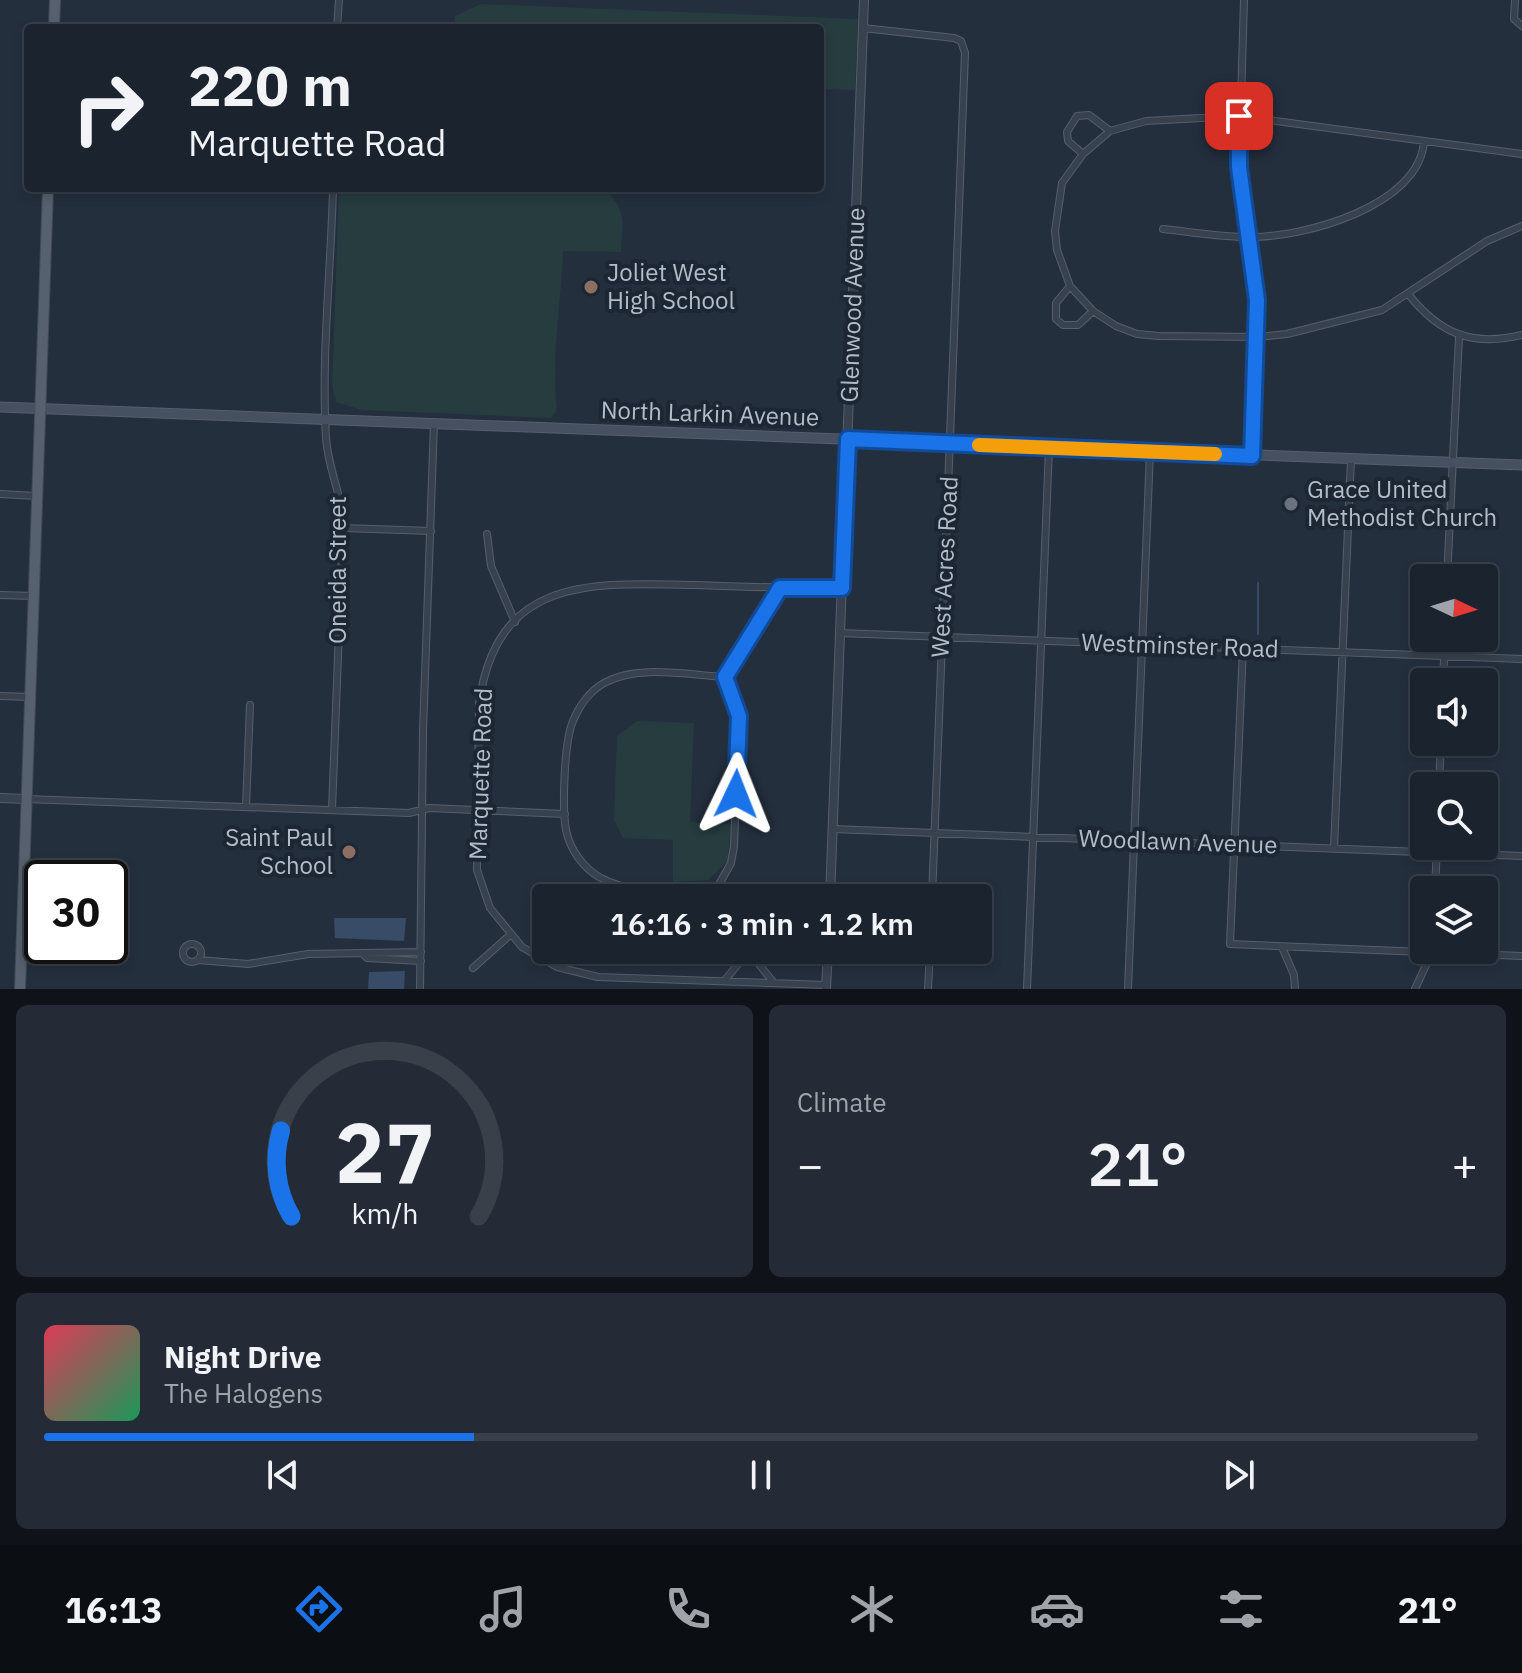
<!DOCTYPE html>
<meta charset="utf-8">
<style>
:root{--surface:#1b232e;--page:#242b36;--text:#f1f3f6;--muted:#a0a4aa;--line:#39404a;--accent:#1a73e8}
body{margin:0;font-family:"IBM Plex Sans",sans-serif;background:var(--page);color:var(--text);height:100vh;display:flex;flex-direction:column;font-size:30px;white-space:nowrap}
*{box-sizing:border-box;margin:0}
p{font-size:26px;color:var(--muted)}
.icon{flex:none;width:44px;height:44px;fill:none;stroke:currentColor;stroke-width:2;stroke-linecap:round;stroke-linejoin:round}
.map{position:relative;height:989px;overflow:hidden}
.side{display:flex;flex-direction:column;gap:16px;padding:16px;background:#0f1319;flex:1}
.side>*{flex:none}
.banner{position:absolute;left:24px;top:24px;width:800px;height:168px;border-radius:8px;box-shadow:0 4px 12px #0003,0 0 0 2px var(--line);background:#1b232e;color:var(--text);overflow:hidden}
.needle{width:52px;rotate:94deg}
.controls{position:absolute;left:1410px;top:564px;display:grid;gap:16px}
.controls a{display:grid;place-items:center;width:88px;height:88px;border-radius:8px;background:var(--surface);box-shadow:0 4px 12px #0003,0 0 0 2px var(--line);font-size:40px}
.speed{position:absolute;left:24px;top:860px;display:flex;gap:16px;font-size:40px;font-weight:700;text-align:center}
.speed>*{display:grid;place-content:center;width:104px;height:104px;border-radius:50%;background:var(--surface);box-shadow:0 4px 12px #0003,0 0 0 2px var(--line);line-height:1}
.speed .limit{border:4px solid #111;border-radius:12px;background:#fff;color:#111}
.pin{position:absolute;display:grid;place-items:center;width:68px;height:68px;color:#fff;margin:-34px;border-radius:16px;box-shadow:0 4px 12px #0006}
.me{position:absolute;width:88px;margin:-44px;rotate:2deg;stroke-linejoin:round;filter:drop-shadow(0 0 6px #0008)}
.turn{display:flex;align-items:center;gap:28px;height:168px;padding:0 32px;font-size:36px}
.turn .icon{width:104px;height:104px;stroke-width:2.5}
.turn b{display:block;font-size:56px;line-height:68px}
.big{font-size:60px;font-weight:600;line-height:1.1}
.side .tile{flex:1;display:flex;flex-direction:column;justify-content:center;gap:12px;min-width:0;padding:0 28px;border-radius:12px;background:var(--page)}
.side .dial{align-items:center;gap:0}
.dial svg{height:208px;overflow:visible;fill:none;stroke:var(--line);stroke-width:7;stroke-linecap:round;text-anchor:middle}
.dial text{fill:var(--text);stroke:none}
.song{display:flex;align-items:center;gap:24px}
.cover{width:96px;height:96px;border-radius:12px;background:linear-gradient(135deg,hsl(350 70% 55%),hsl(150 70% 35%))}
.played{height:8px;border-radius:4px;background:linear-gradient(90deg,var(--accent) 30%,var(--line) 30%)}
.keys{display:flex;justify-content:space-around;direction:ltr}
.heat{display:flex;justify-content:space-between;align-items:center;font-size:44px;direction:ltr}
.side .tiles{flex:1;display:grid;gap:16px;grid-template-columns:1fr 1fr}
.tile:last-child{grid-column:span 2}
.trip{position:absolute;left:532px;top:884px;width:460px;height:80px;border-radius:8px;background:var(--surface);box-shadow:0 4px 12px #0003,0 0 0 2px var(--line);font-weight:600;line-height:80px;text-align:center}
.tab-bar{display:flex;height:128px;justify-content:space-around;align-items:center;background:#0b0e12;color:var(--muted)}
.tab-bar .icon{width:56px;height:56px}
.tab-bar .on{color:var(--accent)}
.tab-bar b{font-size:36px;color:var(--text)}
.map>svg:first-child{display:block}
</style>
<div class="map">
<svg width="1522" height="989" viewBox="0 0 1522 989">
<rect width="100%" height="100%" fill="#242f3e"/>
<!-- green -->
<path fill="#263c3f" d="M481,4L858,19L855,90L820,89V28H455V16Z
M339,188H605C628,215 622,218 621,252L563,251C561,305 551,357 557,410L551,418L362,410L336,402L332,386Z
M637,721L694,723L690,822L731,824L728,861L708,880L673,882V840L623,838L614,820L617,736Z"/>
<!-- water -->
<path fill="#394c67" d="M334,918H406L404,941L335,938Z
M405,971L404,989H368L369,972Z"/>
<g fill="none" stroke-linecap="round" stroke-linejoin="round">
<!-- stream -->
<path stroke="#394c67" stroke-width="2" d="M1258,634V583"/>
<defs>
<path id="minor" d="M1244,0L1239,167L1254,269L1258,337L1252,455
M1515,0L1514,19L1522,26
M337,28L339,0
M863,28L954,38L961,41L965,53L932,898
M1083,154L1068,141L1067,132L1077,116L1089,115L1110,131
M1522,154L1239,116L1146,121L1110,131L1083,154L1062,183L1055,231L1057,250L1070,286L1093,311L1116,326L1137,334L1159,336L1258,337L1287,334L1382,310L1487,241L1522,226
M1163,229C1191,232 1220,237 1249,237C1303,238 1420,206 1424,141
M1070,286L1056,303V319L1063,325H1078L1093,311
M1409,295C1440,334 1473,347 1522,335
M0,494L36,496
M343,528L431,531
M487,534L491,566L515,622
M1447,578L1459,337
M0,595L33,596
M839,633L1522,659
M1243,648L1230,944L1522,956
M725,677L780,588
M1443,682L1445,638
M0,696L30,697
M1439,786L1441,742
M26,799L409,813L429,808L565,814
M246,807L250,705
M332,810L343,528C343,496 328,470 326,438C321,356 331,271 333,188
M833,829L1522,856
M1334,848L1351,459
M716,890C681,889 633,896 601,878C584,869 570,850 566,830C562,808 564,742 573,721C579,706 590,691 604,683C637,664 688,675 725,677
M716,890L731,863L734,846L739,716L725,677
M1435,890L1437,846
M183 953a9 9 0 1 1 18 0a9 9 0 1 1-18 0Z
M1282,947L1294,975L1295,989
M748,950L773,982
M363,954L367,958L421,961
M198,960L248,964L308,954L421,952
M473,968L510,935
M725,980L739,963L742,950
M826,985L598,977L557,967L522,947L490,908L477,870L479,704C497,574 594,583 696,585C745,587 793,588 842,588
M420,989L423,731L434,423
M928,989L930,950
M1027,989L1049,448
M1128,989L1150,452
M1415,989L1433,950"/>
<path id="tertiary" d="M0,798L26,799
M830,898L864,0
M826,989L828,950"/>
<path id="secondary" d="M0,407L1522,465"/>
<path id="primary" d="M54,28L55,0
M20,989L48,188"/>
</defs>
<!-- minor casing -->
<use href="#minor" stroke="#565f6c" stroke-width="8"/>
<!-- tertiary casing -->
<use href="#tertiary" stroke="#565f6c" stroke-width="10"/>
<!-- secondary casing -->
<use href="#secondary" stroke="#565f6c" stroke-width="11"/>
<!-- primary casing -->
<use href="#primary" stroke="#414a57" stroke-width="12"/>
<!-- minor -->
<use href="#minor" stroke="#38414e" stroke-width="6"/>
<!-- tertiary -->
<use href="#tertiary" stroke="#38414e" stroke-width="8"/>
<!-- secondary -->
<use href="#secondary" stroke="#465061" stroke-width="9"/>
<!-- primary -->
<use href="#primary" stroke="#56606e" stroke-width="10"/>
</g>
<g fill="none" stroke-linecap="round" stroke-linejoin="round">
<defs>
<path id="route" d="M736,794L739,716L725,677L780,588H842L848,439L1252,456L1257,300L1239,167V116"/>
</defs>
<!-- route casing -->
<use href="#route" stroke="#114b97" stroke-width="20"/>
<!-- route -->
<use href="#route" stroke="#1a73e8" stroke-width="14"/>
<!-- slow -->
<path stroke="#f59e0b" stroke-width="14" d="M979,445L1215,454"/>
</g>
<!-- markers -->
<g fill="#8d6e63" stroke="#1d2633" stroke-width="3">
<circle cx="591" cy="287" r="8"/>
<circle cx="349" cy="852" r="8"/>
</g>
<circle fill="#6b7280" stroke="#1d2633" stroke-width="3" cx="1291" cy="504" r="8"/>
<g text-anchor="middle" stroke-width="8" stroke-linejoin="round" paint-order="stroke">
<!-- poi labels -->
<g font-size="24" fill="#b4bcc9" stroke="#1d2633" text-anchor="start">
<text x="607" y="281">Joliet West<tspan x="607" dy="28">High School</tspan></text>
<text x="1307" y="498">Grace United<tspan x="1307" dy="28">Methodist Church</tspan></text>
<text x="333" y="846" text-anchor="end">Saint Paul<tspan x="333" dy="28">School</tspan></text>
</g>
<!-- street labels -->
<g font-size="24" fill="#b4bcc9" stroke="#1d2633">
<text transform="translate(853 305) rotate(-88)" y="8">Glenwood Avenue</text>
<text transform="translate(710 414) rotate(2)" y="8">North Larkin Avenue</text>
<text transform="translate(945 567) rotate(-87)" y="8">West Acres Road</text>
<text transform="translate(338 570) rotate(-90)" y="8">Oneida Street</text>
<text transform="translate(1180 646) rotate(2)" y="8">Westminster Road</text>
<text transform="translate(481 774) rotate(-88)" y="8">Marquette Road</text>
<text transform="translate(1178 842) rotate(2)" y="8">Woodlawn Avenue</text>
</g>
</g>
</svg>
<div class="controls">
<a><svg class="needle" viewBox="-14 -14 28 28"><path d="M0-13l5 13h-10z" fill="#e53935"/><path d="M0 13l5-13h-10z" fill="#a0a4aa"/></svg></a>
<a><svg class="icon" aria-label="sound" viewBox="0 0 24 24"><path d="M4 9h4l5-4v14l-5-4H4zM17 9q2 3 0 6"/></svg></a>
<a><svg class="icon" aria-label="search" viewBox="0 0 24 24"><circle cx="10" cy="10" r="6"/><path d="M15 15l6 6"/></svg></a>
<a><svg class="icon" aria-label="layers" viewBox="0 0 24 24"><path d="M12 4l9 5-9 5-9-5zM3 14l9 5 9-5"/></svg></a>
</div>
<div class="speed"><div class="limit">30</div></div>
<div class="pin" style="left:1239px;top:116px;background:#d93025"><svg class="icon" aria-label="arrive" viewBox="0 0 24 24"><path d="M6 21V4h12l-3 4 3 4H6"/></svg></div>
<svg class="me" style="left:736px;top:794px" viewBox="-20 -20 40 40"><path d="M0-17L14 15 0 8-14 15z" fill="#1a73e8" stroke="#fff" stroke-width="4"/></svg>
<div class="trip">16:16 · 3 min · 1.2 km</div>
<div class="banner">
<div class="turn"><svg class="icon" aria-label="right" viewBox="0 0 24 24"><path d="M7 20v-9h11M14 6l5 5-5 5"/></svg><div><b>220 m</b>Marquette Road</div></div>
</div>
</div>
<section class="side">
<div class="tiles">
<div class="tile dial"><svg viewBox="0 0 100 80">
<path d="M14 69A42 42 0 1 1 86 69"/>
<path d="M14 69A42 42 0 0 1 10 36" stroke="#1a73e8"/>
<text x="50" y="56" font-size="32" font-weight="700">27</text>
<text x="50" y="72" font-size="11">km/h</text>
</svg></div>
<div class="tile"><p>Climate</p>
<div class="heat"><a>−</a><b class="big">21°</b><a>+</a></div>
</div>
<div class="tile">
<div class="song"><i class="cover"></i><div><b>Night Drive</b><p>The Halogens</p></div></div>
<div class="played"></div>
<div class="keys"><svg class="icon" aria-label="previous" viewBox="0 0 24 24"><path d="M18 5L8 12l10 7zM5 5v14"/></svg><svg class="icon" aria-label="pause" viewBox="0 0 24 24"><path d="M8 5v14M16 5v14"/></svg><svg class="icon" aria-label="next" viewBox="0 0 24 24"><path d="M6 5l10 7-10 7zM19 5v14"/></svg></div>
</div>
</div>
</section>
<nav class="tab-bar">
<b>16:13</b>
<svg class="icon on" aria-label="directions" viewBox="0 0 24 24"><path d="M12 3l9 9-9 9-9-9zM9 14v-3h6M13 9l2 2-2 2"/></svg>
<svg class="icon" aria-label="music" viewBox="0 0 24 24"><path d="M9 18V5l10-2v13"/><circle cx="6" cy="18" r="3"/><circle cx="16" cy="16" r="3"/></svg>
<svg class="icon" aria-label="phone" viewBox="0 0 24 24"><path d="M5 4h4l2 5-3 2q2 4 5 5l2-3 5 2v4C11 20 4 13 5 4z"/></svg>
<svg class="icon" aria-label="climate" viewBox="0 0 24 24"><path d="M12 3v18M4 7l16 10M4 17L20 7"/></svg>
<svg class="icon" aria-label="car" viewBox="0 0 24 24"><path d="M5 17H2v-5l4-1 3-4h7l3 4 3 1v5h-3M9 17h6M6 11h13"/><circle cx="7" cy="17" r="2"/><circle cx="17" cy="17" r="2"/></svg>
<svg class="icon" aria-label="filters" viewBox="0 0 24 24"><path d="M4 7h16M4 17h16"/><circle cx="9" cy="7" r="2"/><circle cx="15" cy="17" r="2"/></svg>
<b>21°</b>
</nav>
